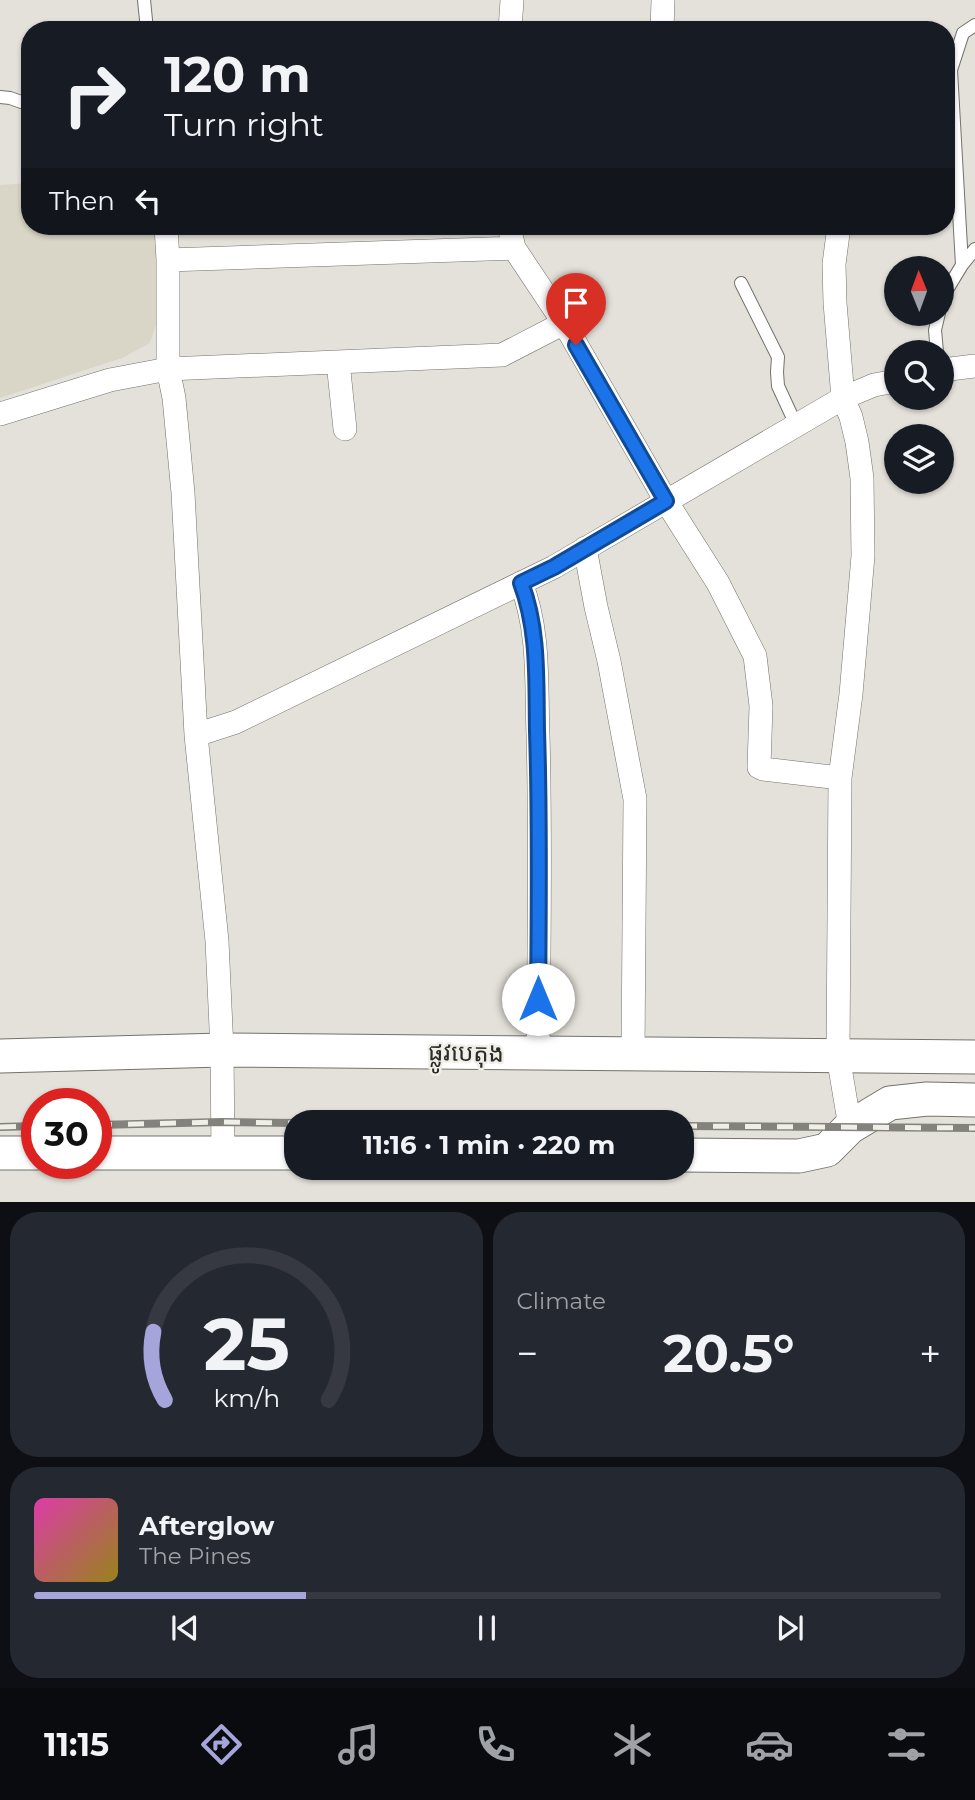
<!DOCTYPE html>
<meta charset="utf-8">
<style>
:root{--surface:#171b24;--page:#242831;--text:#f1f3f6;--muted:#9ea1a6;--line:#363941;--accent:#a5a4db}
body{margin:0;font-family:Montserrat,"Noto Sans Khmer",sans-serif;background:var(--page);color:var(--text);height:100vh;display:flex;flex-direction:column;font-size:26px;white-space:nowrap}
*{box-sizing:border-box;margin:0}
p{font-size:23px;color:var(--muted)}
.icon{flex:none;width:38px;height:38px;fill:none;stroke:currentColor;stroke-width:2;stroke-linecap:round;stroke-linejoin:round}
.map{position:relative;height:1202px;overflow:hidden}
.sheet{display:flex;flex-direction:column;gap:10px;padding:10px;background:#0d0f14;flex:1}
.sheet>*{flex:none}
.banner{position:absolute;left:21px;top:21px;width:934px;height:214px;border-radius:28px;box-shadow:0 2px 5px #0004;background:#171b24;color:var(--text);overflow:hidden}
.needle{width:46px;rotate:359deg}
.tools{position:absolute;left:884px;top:256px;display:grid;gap:14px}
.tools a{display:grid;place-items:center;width:70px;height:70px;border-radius:50%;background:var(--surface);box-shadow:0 2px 5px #0004;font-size:35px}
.speed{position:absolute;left:21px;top:1088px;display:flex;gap:14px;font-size:35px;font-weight:700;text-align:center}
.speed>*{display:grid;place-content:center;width:91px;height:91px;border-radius:50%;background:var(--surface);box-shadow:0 2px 5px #0004;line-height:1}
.speed .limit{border:10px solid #d22;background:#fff;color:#111}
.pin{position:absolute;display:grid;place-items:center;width:60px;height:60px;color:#fff;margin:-72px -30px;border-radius:50% 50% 50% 0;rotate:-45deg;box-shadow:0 0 7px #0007}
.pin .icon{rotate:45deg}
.me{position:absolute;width:77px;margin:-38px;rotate:0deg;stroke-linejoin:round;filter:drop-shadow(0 0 5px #0008)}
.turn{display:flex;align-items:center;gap:24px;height:147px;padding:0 28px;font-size:32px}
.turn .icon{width:91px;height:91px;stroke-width:2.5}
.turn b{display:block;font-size:49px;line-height:60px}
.then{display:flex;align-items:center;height:66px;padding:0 28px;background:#0003;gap:14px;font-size:26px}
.big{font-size:52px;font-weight:700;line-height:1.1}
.sheet .widget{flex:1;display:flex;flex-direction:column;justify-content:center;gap:10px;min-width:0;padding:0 24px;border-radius:28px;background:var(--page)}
.sheet .dial{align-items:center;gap:0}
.dial svg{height:182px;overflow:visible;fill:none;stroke:var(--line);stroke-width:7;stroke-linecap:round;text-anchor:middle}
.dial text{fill:var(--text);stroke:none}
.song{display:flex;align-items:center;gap:21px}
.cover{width:84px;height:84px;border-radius:10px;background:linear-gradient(135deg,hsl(320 70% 55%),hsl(50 70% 35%))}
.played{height:7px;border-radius:4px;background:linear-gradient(90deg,var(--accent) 30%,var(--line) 30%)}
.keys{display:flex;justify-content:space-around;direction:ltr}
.heat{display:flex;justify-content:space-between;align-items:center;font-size:38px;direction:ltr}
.sheet .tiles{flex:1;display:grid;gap:10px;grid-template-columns:1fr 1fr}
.widget:last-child{grid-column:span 2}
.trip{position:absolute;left:284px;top:1110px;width:410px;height:70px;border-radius:28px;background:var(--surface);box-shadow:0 2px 5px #0004;font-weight:700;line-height:70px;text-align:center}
.dock{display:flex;height:112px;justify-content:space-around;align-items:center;background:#090b0e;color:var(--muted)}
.dock .icon{width:49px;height:49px}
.dock .current{color:var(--accent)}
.dock b{font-size:32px;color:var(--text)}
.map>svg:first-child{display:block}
</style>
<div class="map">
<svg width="975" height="1202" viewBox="0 0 975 1202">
<rect width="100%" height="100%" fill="#e3e1d9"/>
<!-- built -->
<path fill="#d9d6c7" d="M30,183V226H156L160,312L150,343L122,358L0,398V185Z"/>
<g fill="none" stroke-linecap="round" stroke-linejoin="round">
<defs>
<path id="lane" d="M144,0L147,30
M0,97L10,98L30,105
M962,265L951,70L963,33L975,25
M741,283L778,357L777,372L778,386L796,425
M942,298L962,265L975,249
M937,352L935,330L939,313"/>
<path id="street" d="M510,30L512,0
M662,30L663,0
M166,226L168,260V369L174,398L183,493L196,735L217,941L222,1050L223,1152
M839,226L834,264L835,303L843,398L874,385L896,381
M168,260L514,248
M564,323L666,501L718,583L755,656L761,706L759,767L763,769L840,778
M338,362L345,429
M942,370L975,366
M0,414L110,380L168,369L502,355L564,323L514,248L509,226
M585,548L596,607L609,661L635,799L633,1055
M521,583C540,631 536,684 538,735C541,841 539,948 538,1054
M196,735L236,722L554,567L843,398L851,417L857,442L862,478L863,556L851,694L840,778L838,1056L850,1127"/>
<path id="secondary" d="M0,1056L222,1050L975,1057
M0,1153H37
M96,1153H296
M681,1155L799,1156L827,1150L850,1127L890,1103L927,1099L975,1100"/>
</defs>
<!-- lane casing -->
<use href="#lane" stroke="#73726b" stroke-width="14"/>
<!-- street casing -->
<use href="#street" stroke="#73726b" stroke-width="24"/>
<!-- secondary casing -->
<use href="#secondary" stroke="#73726b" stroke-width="35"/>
<!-- lane -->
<use href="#lane" stroke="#fff" stroke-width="12"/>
<!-- street -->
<use href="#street" stroke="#fff" stroke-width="23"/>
<!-- secondary -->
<use href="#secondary" stroke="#fff" stroke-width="33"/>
<defs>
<path id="rail" d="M96,1125L222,1122L296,1123
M681,1126L975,1128
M0,1127L37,1126"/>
</defs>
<!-- rail casing -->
<use href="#rail" stroke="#83827c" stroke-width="8"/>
<!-- rail -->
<use href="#rail" stroke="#f0efe7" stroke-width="5" stroke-dasharray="16" stroke-linecap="butt"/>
</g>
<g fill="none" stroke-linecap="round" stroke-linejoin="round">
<defs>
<path id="route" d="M538,999C539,910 540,821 537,731C536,681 539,630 521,583L554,567L666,501L576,345"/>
</defs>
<!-- route casing -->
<use href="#route" stroke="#114b97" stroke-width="18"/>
<!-- route -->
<use href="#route" stroke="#1a73e8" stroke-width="12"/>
</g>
<g text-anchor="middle" stroke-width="5" stroke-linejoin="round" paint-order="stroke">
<!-- street labels -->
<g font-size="24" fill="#2b2b28" stroke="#f0efe7">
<text transform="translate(466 1053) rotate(1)" y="8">ផ្លូវបេតុង</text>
</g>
</g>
</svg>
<div class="tools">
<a><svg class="needle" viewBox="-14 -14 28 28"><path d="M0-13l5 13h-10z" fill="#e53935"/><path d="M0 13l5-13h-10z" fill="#9ea1a6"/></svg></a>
<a><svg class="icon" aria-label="search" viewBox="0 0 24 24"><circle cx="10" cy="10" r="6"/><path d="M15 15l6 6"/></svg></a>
<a><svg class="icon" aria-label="layers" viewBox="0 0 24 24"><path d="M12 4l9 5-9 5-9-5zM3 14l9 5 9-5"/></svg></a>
</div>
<div class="speed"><div class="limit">30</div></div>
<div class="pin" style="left:576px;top:345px;background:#d93025"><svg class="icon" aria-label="arrive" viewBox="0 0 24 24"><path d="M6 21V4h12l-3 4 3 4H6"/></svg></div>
<svg class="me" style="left:538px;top:999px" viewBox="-20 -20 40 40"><circle r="19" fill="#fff"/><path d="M0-13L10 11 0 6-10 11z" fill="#1a73e8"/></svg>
<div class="trip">11:16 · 1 min · 220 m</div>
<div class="banner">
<div class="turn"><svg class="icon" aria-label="right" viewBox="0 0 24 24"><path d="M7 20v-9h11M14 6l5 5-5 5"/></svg><div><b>120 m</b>Turn right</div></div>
<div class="then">Then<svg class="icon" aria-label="left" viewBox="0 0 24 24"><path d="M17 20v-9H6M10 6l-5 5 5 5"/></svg></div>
</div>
</div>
<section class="sheet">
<div class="tiles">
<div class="widget dial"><svg viewBox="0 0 100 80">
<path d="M14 69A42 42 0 1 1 86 69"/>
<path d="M14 69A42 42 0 0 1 9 39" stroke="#a5a4db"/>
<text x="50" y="56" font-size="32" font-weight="700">25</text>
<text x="50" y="72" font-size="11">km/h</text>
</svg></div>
<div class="widget"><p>Climate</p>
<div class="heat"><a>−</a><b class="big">20.5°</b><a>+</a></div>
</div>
<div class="widget">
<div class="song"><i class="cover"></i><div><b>Afterglow</b><p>The Pines</p></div></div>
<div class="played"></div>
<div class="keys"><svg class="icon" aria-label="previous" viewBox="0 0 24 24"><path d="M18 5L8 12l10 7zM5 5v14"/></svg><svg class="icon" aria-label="pause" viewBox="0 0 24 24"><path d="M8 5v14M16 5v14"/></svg><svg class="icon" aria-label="next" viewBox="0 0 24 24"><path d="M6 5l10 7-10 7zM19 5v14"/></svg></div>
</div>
</div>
</section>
<nav class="dock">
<b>11:15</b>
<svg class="icon current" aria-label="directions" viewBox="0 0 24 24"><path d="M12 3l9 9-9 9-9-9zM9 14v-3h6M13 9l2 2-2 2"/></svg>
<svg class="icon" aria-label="music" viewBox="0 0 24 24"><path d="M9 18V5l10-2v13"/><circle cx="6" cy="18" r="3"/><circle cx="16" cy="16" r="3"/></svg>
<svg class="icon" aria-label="phone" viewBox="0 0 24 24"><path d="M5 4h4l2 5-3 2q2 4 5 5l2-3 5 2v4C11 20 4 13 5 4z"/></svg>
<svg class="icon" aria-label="climate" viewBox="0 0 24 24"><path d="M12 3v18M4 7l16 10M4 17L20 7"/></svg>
<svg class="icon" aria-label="car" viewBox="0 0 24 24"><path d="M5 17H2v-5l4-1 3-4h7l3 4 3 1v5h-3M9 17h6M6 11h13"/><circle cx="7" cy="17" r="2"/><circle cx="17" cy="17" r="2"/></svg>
<svg class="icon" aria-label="filters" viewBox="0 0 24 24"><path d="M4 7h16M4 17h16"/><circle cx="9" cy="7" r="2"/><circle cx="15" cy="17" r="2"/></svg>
</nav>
